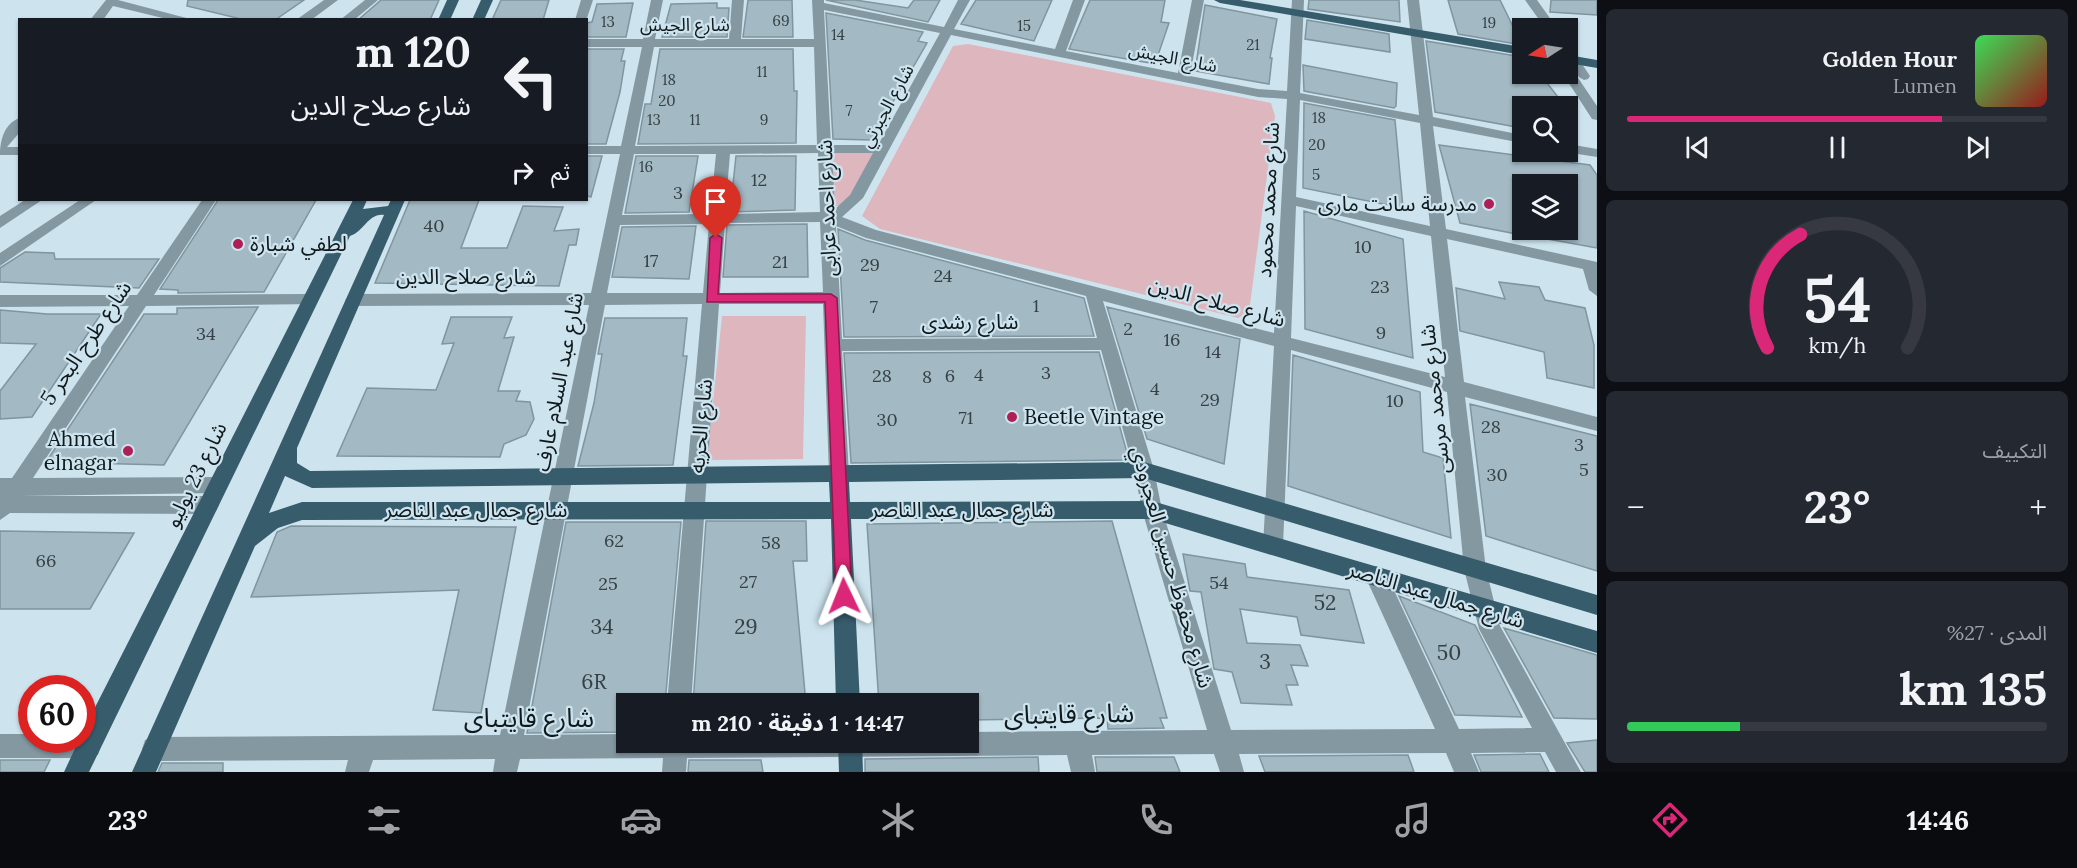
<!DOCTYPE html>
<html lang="ar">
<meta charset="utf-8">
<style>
:root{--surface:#171b24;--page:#242831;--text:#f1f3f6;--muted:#9ea1a6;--line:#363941;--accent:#db2777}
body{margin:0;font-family:Lora,"Noto Sans Arabic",serif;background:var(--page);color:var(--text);direction:rtl;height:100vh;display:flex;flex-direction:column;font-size:22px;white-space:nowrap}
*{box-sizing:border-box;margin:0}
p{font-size:20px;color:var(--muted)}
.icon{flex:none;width:33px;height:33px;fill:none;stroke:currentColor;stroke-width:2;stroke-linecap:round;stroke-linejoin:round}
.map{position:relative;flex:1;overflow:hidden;direction:ltr}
.panel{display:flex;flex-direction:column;gap:9px;padding:9px;background:#0d0f14;width:480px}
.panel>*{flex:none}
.hud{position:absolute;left:18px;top:18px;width:570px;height:183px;border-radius:0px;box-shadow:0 2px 4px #0004;direction:rtl;background:#171b24;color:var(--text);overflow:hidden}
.needle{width:39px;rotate:258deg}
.buttons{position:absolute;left:1512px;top:18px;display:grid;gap:12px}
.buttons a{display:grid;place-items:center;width:66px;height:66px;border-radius:0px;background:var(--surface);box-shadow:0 2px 4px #0004;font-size:30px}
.speed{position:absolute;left:18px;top:675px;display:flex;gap:12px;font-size:30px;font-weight:700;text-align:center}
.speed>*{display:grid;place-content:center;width:78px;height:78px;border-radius:50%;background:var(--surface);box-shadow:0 2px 4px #0004;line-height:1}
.speed .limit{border:9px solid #d22;background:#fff;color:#111}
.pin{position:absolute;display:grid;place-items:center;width:51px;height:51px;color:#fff;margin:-62px -26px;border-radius:50% 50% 50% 0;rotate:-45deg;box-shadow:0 0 6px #0007}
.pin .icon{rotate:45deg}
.me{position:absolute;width:66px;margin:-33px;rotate:358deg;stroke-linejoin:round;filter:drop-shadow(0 0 4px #0008)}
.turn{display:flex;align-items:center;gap:21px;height:126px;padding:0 18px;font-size:27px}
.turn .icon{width:78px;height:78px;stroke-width:2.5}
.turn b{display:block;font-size:42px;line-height:51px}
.then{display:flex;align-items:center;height:57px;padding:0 18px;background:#0003;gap:12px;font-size:22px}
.big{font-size:45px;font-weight:700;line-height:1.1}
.panel .card{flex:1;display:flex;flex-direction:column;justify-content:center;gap:9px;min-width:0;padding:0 21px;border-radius:9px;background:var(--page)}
.panel .dial{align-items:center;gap:0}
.dial svg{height:156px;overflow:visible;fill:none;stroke:var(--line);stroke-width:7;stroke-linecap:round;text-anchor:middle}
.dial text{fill:var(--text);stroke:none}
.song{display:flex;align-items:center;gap:18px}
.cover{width:72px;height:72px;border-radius:9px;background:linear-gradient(135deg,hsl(130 70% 55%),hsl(0 70% 35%))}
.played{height:6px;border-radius:3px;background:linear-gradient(90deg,var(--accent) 75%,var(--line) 75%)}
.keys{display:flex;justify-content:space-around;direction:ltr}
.heat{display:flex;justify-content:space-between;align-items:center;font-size:33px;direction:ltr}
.charge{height:9px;border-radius:4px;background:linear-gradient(90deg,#34c759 27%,var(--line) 0)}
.trip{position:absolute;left:616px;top:693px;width:363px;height:60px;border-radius:0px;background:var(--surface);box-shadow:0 2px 4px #0004;font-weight:700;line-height:60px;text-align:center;direction:rtl}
.menu{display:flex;height:96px;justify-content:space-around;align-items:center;background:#090b0e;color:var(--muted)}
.menu .icon{width:42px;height:42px}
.menu .on{color:var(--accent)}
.menu b{font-size:27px;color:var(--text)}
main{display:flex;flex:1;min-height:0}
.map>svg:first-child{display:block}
</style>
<main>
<section class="panel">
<div class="card">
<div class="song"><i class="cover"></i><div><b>Golden Hour</b><p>Lumen</p></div></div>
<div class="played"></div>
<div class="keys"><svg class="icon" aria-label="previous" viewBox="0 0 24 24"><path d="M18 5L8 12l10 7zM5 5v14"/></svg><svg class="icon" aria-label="pause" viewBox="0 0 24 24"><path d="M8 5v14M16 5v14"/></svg><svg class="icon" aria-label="next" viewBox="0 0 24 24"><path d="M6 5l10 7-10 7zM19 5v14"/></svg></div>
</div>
<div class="card dial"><svg viewBox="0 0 100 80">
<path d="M14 69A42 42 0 1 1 86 69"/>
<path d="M14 69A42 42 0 0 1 31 11" stroke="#db2777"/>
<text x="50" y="56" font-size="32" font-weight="700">54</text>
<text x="50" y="72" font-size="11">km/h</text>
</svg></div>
<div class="card"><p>التكييف</p>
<div class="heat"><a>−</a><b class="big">23°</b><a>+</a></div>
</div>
<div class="card"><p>المدى · 27%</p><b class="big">135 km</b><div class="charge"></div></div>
</section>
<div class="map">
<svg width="1597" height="772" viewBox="0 0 1597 772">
<rect width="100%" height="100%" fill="#cde4ef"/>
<!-- green -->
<path fill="#deb6be" d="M968,44L1271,103L1275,116L1249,312L1238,318L880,229L862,216L953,46Z
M830,151L879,152L845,206H832Z
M722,316H806L803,459L707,460Z"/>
<!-- building -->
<path fill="#a3b9c3" stroke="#7f959f" stroke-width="1.5" d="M188,0H304L275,20H245L187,6Z
M381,0H439L430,20H358Z
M501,0H549L543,20H492Z
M748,0H792L793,37H743Z
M826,0H855L908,8L914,0H940L928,22Z
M976,0H1052L1034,41L961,24Z
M1090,0H1165L1161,22L1169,23L1155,64L1069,49Z
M1309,0H1399L1400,22L1308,9Z
M1448,0H1500L1522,45L1458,34Z
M1551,0H1597V15L1550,12Z
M633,3L626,37H586V23L592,22L597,4Z
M717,3V8H729L727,37H662L671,4Z
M1205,5L1277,19L1270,58H1272L1269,84L1195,71Z
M826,13L923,32L918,41L927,43L871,140L833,139Z
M1307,20L1389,34L1390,52L1305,39Z
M1426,41L1522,57V74H1540L1565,106H1522V128L1435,112Z
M586,49H624L621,61H625L620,92L606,144H586Z
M660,49H793L794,91H797L796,143L638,144L645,104H651Z
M1303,65L1397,83L1396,106L1394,108L1304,91Z
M1304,103L1395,120L1403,208L1303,188Z
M1439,145L1590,165L1597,175V248L1537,237V230H1568V184H1522V235L1460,223Z
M586,156H602L591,197L586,196Z
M636,156H698L689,212L625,213Z
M736,156H796L795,210L730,212Z
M218,200H316L264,292L178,293V290L160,289Z
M410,200H479L461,248H507L523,206L563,207L554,231L579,229L576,245H569L559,286L375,283Z
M1304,211L1403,239L1413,358L1305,329Z
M807,224L808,277H723L727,225Z
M696,226L689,279L612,277L622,227Z
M838,229L865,240L1084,298L1094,336L844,337Z
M25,252L54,253L55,259H159L139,288L0,282V268Z
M1499,282L1539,287L1545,300L1585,308L1594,345V388L1547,378L1544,352L1460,331L1456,288L1505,299Z
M258,307L164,465L46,462L144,314H177V308Z
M1107,307L1240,339L1224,464L1147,439Z
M0,310L47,314H101L32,417L0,419V391L36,344L0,343Z
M451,317H512L504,338L514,337L498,391H520L516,401L530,402L534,419L526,435L504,444L500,457L337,456L367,388L436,390L454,343L442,344Z
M605,318H687L683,356H687L673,465L578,466L594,403L602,354H598Z
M1099,352L1129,460L851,463L844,353Z
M1293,355L1420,392L1423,452L1443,458L1451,538L1288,486Z
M1470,404L1597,436V571L1486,536Z
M706,521H806L807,561H793L806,704H693Z
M1112,521L1167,718H1160L1164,728L1108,729L1107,718L969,720V704H879L867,524Z
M566,522H681L665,704H627V732L527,733Z
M291,526L516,527L481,713L433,710L459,590L251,597L277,532Z
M0,531L134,533L90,609H0Z
M1183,554L1245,564L1247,577L1349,590L1364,643L1301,635L1297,617L1240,609L1247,643L1300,645L1308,666L1291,665L1298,685H1286L1292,705L1241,703L1232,672L1214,669L1201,592L1190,591Z
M1399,596L1475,625L1522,717L1455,715Z
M1504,628L1597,655V719L1554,718Z
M1597,740V772H1585L1567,743Z
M1540,754L1549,772H1481L1474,755Z
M1408,755L1414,772H1265L1259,756Z
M1038,757L1039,772H865V759Z
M1095,757H1174L1180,772H1097Z
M0,760H50L44,772H0Z
M689,760H761L763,772H688Z
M162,763H223V772H158Z"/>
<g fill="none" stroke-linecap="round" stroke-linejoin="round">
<!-- minor -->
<path fill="#8498a2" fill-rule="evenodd" d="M106,0H118L194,20H171L113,6L103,20H90Z
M324,0H338L311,20H296Z
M365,0H378L354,20H340Z
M581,0H593L586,21L575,20Z
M651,0H663L655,39H729L732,0H744L741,39H814L812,0H824V3L944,27L958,0H970L954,29L1055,49L1073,0H1085L1066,51L1178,73L1192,0H1204L1190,76L1258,89L1287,91L1292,0H1304L1300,93L1419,115L1407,0H1419L1433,117L1522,135V143L1433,126L1446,229L1597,262V296L1589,290L1583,269L1447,239L1464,382L1597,417V431L1465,397L1486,569L1500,626L1581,772H1556L1545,752L1471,753L1479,772H1454L1446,753L1239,754L1244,772H1220L1214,754L1092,755L1095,772H1071L1067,755L687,758L686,772H662L663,758L520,759L517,772H493L495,759L373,760L369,772H345L348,760L154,761L145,758L142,749L145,740L154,737L500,735L589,305L353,306L345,300L353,294L591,293L620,154H586V146H621L642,47H586V39H643ZM824,10L940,33L878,145H831ZM951,35L1258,97L1287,99L1274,333L876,230L842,217L863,198ZM654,47H814L817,145L635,146ZM1300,100L1420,123L1430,226L1296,197ZM818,153L820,212L725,214L730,154ZM832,153H873L850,195L835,209ZM634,154H716L710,214L622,215ZM1296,206L1431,236L1445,377L1291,338ZM820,222L823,292L720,293L725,223ZM709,224L703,293H607L620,225ZM836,226L866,238L1086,296L1097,338L842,339ZM1103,301L1274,346L1263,546L1266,552L1273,555L1280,552L1283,546L1291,350L1447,392L1464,569L1479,629L1532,728L1459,729L1384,569L1376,566L1368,569L1365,576L1435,729L1231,730L1162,510L1154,470ZM702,304L667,704H691L719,304H823L829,474L832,480L839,482L846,480L849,474L842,351L1101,350L1134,470L1142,510L1207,730L969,732V742H627V734L524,735L605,305Z
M1525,0H1537L1557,28H1545Z
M1568,48L1572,49L1590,76L1588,79L1584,80C1572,75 1567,60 1568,48Z
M1568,68L1572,69L1597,106V120L1592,119L1563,74H1568Z
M20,118V132L7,147H20V155H0C0,141 4,123 20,118Z
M1568,144L1597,149V157L1565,152H1568Z
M25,200H42L0,228V216Z
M80,200H96L0,266V253Z
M202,200H216L154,295L310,294L318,300L316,304L146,306L33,478L218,477L225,479L228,485L225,491L218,493L21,496H209L216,499L219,505L216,511L209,514L10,513L0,520V478H12L129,306L0,307V295H137Z
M0,734H32V740H82V734L98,737L101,746L98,755L89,758H0Z"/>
<!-- major -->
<path fill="#375d6d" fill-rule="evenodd" d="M447,0H459L450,20H438Z
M481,0H493L484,20H472Z
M1214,0H1240L1522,47V55L1220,3Z
M1568,55L1597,60V68L1568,63Z
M353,200H367L363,209L388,206L391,200H405L297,448V463L310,471L1144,462L1597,595V615L1144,478L849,482L850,502L1152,501L1597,631V653L1152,519H851L860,704H836L831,519L302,520L278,528L255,546L156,772H132L384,215C368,213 364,232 350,236L89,772H64L79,740H82V733ZM285,476L312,488L829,482L830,502H302L269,513Z
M838,742H862L863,772H839Z"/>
</g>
<!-- route -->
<path fill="#db2777" stroke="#8e194d" stroke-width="1.5" d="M716,234L722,238L718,294H831L837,298L852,596L850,601L844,604L838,601L836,596L825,302H707L710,238Z"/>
<!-- markers -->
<g fill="#ae1f56" stroke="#cde4ef" stroke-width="2">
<circle cx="1489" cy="204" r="6"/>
<circle cx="238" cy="244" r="6"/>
<circle cx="1012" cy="417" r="6"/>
<circle cx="128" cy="451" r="6"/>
</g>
<g text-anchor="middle" stroke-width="4.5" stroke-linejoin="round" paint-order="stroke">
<!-- far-number labels -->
<g font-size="15" fill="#354146">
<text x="781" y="26">69</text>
<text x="608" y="27">13</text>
<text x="1489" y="28">19</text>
<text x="1024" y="31">15</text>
<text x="838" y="40">14</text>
<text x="1253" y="50">21</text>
<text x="762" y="77">11</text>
<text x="669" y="85">18</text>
<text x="667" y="106">20</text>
<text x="849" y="116">7</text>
<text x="1319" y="123">18</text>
<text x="654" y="125">13</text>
<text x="695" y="125">11</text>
<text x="764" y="125">9</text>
<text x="1317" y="150">20</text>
<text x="646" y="172">16</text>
<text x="1316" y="180">5</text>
</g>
<!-- far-street labels -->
<g font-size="18" fill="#10191c" stroke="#cde4ef">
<text x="685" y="31">شارع الجيش</text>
<text transform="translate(1173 58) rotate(11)" y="6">شارع الجيش</text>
<text transform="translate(887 106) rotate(-61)" y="6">شارع الجبرتي</text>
</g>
<!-- number labels -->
<g font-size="18" fill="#354146">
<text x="759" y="186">12</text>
<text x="678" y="199">3</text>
<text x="434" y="232">40</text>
<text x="1363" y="253">10</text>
<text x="651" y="267">17</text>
<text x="780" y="268">21</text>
<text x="870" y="271">29</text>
<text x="943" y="282">24</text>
<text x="1380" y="293">23</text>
<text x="1036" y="312">1</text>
<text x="874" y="313">7</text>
<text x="1128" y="335">2</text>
<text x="1381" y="339">9</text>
<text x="206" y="340">34</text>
<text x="1172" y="346">16</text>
<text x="1213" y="358">14</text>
<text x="1046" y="379">3</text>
<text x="979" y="381">4</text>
<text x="882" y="382">28</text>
<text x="950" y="382">6</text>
<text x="927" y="383">8</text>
<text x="1155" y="395">4</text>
<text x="1210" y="406">29</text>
<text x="1395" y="407">10</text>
<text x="966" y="424">71</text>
<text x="887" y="426">30</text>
<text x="1491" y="433">28</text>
<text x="1579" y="451">3</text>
<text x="1584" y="476">5</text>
<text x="1497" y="481">30</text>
<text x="614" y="547">62</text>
<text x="771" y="549">58</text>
<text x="46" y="567">66</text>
<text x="748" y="588">27</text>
<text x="1219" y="589">54</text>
<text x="608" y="590">25</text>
</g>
<!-- street labels -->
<g font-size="21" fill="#10191c" stroke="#cde4ef">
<text transform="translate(1268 200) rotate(-87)" y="7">شارع محمد محمود</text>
<text transform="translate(827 208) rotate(-92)" y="7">شارع احمد عرابى</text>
<text x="466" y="284">شارع صلاح الدين</text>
<text transform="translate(1217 302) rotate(15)" y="7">شارع صلاح الدين</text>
<text x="970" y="329">شارع رشدى</text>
<text transform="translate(86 343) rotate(-56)" y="7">شارع طرح البحر 5</text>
<text transform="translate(559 382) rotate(-79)" y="7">شارع عبد السلام عارف</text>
<text transform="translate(1435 399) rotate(-96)" y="7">شارع محمد مرسى</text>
<text transform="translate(701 426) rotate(-85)" y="7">شارع الحريه</text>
<text transform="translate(196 475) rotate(-64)" y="7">شارع 23 يوليو</text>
<text x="476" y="517">شارع جمال عبد الناصر</text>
<text x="962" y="517">شارع جمال عبد الناصر</text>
<text transform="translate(1172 567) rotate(74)" y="7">شارع محفوظ حسين العجرودي</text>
<text transform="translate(1436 595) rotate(17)" y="7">شارع جمال عبد الناصر</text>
</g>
<!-- poi labels -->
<g font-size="21" fill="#10191c" stroke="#cde4ef" text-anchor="end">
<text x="1477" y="211">مدرسة سانت مارى</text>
<text x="250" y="251" text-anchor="start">لطفي شبارة</text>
<text x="1024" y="424" text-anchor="start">Beetle Vintage</text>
<text x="116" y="446">Ahmed<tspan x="116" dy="24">elnagar</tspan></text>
</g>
<!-- near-number labels -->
<g font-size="21" fill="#354146">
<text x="1325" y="610">52</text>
<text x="602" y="634">34</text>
<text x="746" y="634">29</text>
<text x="1449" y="660">50</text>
<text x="1265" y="669">3</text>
<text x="594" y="689">6R</text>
</g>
<!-- near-street labels -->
<g font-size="26" fill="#10191c" stroke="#cde4ef">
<text transform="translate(1069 714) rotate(-1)" y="9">شارع قايتباى</text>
<text x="529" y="727">شارع قايتباى</text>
</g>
</g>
</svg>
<div class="buttons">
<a><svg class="needle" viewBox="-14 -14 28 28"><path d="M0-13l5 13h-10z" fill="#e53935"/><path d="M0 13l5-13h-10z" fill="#9ea1a6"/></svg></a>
<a><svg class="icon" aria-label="search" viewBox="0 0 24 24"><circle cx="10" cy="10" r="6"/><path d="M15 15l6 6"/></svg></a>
<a><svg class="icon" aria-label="layers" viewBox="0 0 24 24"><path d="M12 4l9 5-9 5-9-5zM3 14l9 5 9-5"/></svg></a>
</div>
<div class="speed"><div class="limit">60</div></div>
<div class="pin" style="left:716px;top:238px;background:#d93025"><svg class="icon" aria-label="arrive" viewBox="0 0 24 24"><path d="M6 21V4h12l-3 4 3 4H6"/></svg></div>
<svg class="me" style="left:844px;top:596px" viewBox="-20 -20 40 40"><path d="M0-17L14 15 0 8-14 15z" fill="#db2777" stroke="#fff" stroke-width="4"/></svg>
<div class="trip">14:47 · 1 دقيقة · 210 m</div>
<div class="hud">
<div class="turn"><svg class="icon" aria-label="left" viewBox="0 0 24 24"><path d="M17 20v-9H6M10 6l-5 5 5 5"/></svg><div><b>120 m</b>شارع صلاح الدين</div></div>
<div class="then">ثم<svg class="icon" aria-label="right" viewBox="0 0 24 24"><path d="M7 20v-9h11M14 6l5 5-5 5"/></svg></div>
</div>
</div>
</main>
<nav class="menu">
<b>14:46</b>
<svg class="icon on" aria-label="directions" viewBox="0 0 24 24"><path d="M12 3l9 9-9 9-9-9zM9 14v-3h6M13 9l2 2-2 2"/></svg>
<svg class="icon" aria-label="music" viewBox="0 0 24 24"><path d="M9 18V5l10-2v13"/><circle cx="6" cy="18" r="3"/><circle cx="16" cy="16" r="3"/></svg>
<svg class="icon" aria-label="phone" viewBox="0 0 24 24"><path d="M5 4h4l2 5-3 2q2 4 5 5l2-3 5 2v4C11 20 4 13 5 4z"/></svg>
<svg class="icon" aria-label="climate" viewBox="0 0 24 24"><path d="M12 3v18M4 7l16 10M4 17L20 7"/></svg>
<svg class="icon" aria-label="car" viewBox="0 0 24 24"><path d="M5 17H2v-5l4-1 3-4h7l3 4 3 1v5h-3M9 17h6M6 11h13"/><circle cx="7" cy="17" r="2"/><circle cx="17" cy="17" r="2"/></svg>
<svg class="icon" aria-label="filters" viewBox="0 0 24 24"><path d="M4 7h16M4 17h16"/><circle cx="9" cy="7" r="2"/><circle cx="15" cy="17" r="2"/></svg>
<b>23°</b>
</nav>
